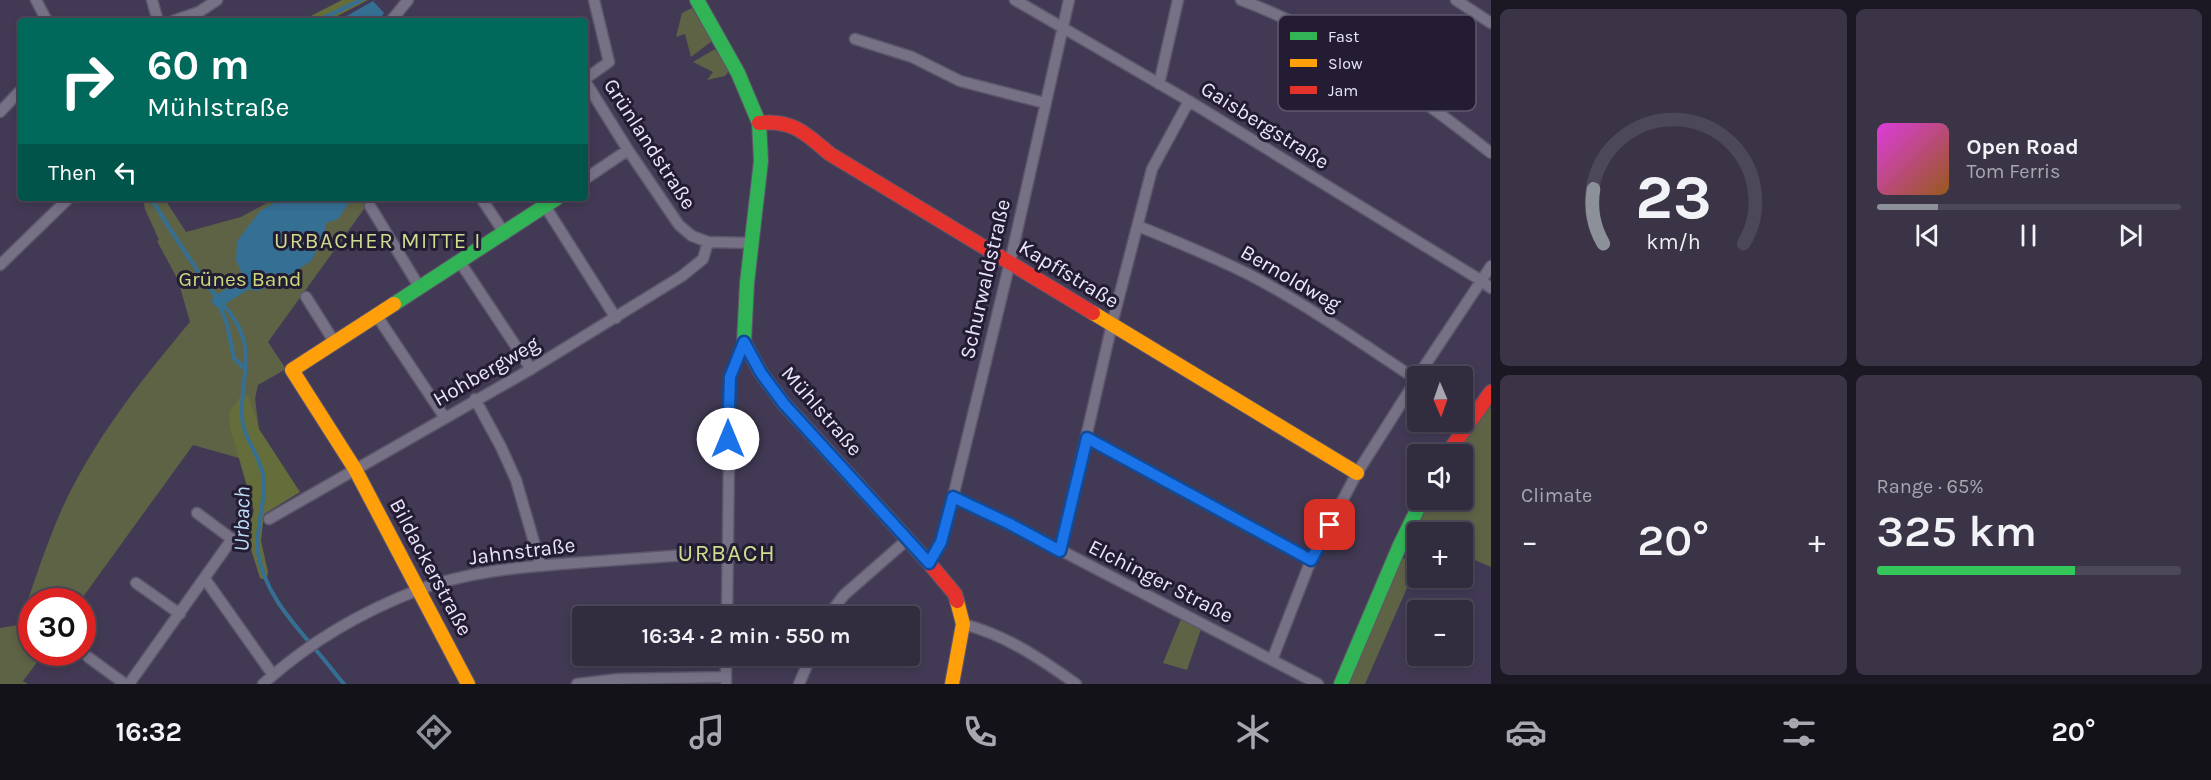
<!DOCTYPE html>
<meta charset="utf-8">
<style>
:root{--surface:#322c3f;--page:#3a3446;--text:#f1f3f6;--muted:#a8a7b0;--line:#4d4859;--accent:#8c9099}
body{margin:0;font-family:Karla,sans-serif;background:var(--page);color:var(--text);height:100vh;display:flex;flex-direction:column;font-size:22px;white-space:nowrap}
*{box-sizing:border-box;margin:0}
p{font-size:20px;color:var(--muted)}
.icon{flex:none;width:33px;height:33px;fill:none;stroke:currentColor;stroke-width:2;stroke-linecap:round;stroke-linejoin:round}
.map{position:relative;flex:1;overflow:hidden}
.sheet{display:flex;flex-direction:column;gap:9px;padding:9px;background:#1c1823;width:720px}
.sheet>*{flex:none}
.top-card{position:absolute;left:18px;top:18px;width:570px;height:183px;border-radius:6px;box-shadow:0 3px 9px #0003,0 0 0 2px var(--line);background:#00695c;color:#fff;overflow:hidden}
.needle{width:39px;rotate:178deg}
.controls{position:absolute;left:1407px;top:366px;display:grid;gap:12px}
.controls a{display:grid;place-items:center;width:66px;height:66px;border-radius:6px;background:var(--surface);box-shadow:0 3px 9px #0003,0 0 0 2px var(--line);font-size:30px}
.speed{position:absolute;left:18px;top:588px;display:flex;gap:12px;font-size:30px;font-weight:700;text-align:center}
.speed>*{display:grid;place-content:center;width:78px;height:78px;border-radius:50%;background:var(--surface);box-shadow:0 3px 9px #0003,0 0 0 2px var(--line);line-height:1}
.speed .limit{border:9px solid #d22;background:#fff;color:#111}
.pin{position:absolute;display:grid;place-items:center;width:51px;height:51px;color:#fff;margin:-26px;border-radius:12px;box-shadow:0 3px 9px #0006}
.me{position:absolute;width:66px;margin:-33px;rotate:0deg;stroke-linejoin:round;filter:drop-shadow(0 0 4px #0008)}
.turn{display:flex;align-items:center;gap:21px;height:126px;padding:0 30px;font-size:27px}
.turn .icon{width:78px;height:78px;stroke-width:2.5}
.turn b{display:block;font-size:42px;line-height:51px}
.then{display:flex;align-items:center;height:57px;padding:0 30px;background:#0003;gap:12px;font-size:22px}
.big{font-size:45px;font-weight:600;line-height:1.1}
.sheet .card{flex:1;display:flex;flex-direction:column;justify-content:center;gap:9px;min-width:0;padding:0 21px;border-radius:9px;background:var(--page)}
.sheet .dial{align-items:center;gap:0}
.dial svg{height:156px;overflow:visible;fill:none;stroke:var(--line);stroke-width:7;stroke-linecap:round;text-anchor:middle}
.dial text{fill:var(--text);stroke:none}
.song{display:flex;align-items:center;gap:18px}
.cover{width:72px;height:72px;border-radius:9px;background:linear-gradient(135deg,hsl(300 70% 55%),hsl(30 70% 35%))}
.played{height:6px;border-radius:3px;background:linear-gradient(90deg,var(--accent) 20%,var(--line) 20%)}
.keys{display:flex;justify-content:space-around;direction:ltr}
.heat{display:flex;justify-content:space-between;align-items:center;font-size:33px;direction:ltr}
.charge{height:9px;border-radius:4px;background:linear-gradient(90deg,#34c759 65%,var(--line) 0)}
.sheet .tiles{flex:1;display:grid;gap:9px;grid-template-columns:repeat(2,1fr)}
.trip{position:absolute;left:572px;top:606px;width:348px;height:60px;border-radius:6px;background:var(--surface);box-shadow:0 3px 9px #0003,0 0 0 2px var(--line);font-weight:600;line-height:60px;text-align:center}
.tabs{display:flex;height:96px;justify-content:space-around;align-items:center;background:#141219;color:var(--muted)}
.tabs .icon{width:42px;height:42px}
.tabs .selected{color:var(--accent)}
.tabs b{font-size:27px;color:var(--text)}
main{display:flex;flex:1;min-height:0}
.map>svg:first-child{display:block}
</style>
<main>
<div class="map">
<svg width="1491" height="684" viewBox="0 0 1491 684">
<rect width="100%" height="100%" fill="#423a54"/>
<!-- green -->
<path fill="#5e6346" d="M692,8L712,41L691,57L685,34L676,37L682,13Z
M715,49L729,71L725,76L707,80L713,72L693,62Z
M143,198H164L186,232L241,217L276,198H372L268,342L286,369L258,385L255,399L259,429L239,458L193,445L80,601L32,602V652L44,653L23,681L28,684H0V628L19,625C37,576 52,523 78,477C110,419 148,372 190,322L178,280L157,241L159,240L145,209Z
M1491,406V567L1463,555L1462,532H1418L1417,544L1410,542L1431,500H1462V454H1456L1474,427Z
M1417,555L1418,578H1421L1410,581L1365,684H1345L1402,559Z
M1181,619L1201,629L1187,670L1163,663Z"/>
<!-- forest -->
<path fill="#656e3a" d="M342,0H368L328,21H301Z
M248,395L259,429L300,492L264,514L261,541L268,572L266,580L260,578L250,546L247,529L254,511L230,427L229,412L241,396Z"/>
<!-- water -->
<path fill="#356f94" d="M373,1L384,13L378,21H338Z
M283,198H352L338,219L326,223L324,237L311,261L272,286L256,291L249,289L244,292L238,283L244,279L236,260L237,241L260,211Z"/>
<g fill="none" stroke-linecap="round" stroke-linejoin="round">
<!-- stream -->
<path stroke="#356f94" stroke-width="4" d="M317,21L361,0
M151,198C169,228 188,257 208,286C222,306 235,313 243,338C251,364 238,398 243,425C246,440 260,457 263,475C267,501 255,526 258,552C264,594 295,625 321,656C329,665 336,675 344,684
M218,301L227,324L234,358L244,368"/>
<!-- canal -->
<path stroke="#356f94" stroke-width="12" d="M218,301L241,287"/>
<defs>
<path id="street" d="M36,0L47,21
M152,0L158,21
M1015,0L1189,101L1482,281L1491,288
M1241,0C1333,34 1415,93 1491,153
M1456,0L1491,23
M173,21L199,12L217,0
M391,21L408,0
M855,39L912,57L960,81L1045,103
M585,79L609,62L594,0
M585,81L628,150L679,225L692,236L708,242L751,243
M1159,84L1178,0
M0,112L21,90
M585,179L628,150
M481,198L505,234
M370,206L420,288
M545,206L616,318
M1138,226C1175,241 1212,256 1248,274C1306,304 1361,343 1416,379
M460,262L531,369
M0,265L69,198
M306,297L335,343
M377,316L445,418
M1418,376L1491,266
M475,399L501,447L516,480L541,566
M1087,438L1311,560
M953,497L1010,524L1318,684
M269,519L531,369L682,276L703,259L708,242
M1060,551L1112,324L1152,169L1189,101
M929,563L941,542L953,497L1010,262L1069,0
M205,579L273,675
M136,583L180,614
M727,616L730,377L744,342
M828,616L844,595L908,539
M963,624C1006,635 1041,659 1076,684
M88,657L125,684
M1272,660L1311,560L1357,473L1418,377
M726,682V656
M129,684L232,539L197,513
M263,684C308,643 361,612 418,590C471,570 532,566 588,562C635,559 682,555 729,552
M577,684L618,679L726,677
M799,684L811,656"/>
<path id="fast" d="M697,0L738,73L759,123L761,161L747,283L744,342L761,373L784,404L809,431
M394,304L557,198
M1341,684L1400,545L1422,500"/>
<path id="slow" d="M394,304L292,370L355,469L468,684
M1093,313L1357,473
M952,684L963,624L957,601"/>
<path id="jam" d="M759,123C793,119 806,134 830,154L1093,313
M809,431L929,563L955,594L957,601
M1447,454L1491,392"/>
</defs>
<!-- street casing -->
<use href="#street" stroke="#5d566b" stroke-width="13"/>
<!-- fast casing -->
<use href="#fast" stroke="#5d566b" stroke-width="16"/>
<!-- slow casing -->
<use href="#slow" stroke="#5d566b" stroke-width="16"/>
<!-- jam casing -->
<use href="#jam" stroke="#5d566b" stroke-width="16"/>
<!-- street -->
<use href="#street" stroke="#777186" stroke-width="10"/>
<!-- fast -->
<use href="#fast" stroke="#30b455" stroke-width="14"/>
<!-- slow -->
<use href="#slow" stroke="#ff9f0a" stroke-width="14"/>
<!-- jam -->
<use href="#jam" stroke="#e5322d" stroke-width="14"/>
</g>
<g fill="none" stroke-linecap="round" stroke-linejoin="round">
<defs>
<path id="route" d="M728,439L730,377L744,342L761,373L784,404L929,563L941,542L953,497L1010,524L1060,551L1087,438L1311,560L1330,525"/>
</defs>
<!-- route casing -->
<use href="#route" stroke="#114b97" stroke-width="15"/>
<!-- route -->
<use href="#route" stroke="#1a73e8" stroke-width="10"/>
</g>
<g text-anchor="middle" stroke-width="6" stroke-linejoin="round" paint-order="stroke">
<!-- street labels -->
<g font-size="21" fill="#ebe5fc" stroke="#231c32">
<text transform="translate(1265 125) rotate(32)" y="7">Gaisbergstraße</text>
<text transform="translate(650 144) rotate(57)" y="7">Grünlandstraße</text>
<text transform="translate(1069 274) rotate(31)" y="7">Kapffstraße</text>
<text transform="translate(1291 278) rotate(30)" y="7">Bernoldweg</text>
<text transform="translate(985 279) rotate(-77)" y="7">Schurwaldstraße</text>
<text transform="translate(486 371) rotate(-30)" y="7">Hohbergweg</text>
<text transform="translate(822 411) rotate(49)" y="7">Mühlstraße</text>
<text transform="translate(522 551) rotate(-7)" y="7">Jahnstraße</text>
<text transform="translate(431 567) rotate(62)" y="7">Bildackerstraße</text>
<text transform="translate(1161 581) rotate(27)" y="7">Elchinger Straße</text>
</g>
<!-- park labels -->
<g font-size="21" fill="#cadb7e" stroke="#231c32">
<text x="240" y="286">Grünes Band</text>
</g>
<!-- neighbourhood labels -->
<g font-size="22" letter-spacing="1.5" fill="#cedc90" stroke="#231c32">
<text x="378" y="248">URBACHER MITTE I</text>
</g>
<!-- water labels -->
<g font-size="22" font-style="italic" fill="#bbddf4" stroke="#231c32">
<text transform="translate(241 519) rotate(-89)" y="8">Urbach</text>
</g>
<!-- quarter labels -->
<g font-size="24" letter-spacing="1.5" fill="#cedc90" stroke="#231c32">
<text x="727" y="561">URBACH</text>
</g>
</g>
<!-- legend -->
<rect x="1278" y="15" width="198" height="96" rx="9" fill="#231c32" stroke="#5f586f" stroke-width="1.5"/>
<rect x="1290" y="32" width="27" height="8" fill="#30b455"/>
<rect x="1290" y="59" width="27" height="8" fill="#ff9f0a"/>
<rect x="1290" y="86" width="27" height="8" fill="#e5322d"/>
<g font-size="16" fill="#ebe5fc">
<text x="1328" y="42">Fast</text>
<text x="1328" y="69">Slow</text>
<text x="1328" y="96">Jam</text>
</g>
</svg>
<div class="controls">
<a><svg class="needle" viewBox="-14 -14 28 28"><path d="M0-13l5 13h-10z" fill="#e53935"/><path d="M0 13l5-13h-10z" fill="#a8a7b0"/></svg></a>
<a><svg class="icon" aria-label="sound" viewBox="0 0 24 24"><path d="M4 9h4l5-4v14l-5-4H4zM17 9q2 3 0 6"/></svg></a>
<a>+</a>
<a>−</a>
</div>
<div class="speed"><div class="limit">30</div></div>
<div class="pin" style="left:1330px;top:525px;background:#d93025"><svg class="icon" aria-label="arrive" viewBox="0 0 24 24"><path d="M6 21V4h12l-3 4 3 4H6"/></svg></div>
<svg class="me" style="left:728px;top:439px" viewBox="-20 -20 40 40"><circle r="19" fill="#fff"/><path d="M0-13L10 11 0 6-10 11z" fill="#1a73e8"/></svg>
<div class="trip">16:34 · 2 min · 550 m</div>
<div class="top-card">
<div class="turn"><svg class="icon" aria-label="right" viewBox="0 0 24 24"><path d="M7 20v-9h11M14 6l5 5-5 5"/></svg><div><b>60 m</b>Mühlstraße</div></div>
<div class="then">Then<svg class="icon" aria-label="left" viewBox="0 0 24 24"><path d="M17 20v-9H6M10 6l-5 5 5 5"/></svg></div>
</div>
</div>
<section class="sheet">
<div class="tiles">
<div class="card dial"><svg viewBox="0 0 100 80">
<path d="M14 69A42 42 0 1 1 86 69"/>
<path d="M14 69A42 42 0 0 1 9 41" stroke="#8c9099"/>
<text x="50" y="56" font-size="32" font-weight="700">23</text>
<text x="50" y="72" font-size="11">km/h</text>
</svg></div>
<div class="card">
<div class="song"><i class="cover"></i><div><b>Open Road</b><p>Tom Ferris</p></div></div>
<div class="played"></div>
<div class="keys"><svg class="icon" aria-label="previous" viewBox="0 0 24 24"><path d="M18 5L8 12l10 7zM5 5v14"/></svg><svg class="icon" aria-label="pause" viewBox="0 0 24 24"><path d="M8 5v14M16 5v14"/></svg><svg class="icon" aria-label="next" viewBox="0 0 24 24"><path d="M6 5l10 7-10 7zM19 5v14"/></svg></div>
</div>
<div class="card"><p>Climate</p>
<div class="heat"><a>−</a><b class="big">20°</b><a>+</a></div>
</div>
<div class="card"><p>Range · 65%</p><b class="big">325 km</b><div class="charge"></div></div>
</div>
</section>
</main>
<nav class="tabs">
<b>16:32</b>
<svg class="icon selected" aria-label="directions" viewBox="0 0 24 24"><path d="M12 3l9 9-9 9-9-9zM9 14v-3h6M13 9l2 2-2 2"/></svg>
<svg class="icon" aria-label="music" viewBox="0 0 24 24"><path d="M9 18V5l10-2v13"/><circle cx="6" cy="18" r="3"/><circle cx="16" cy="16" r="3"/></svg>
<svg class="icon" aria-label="phone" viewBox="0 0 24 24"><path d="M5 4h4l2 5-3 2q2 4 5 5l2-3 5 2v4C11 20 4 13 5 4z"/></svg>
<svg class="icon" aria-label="climate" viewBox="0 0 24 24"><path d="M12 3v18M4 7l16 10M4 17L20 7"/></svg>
<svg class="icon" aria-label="car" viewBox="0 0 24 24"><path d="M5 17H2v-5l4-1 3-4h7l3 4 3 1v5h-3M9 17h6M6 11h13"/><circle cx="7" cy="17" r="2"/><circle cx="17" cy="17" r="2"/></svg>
<svg class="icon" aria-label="filters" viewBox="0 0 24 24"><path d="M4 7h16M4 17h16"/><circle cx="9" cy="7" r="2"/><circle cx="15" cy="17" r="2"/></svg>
<b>20°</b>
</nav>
